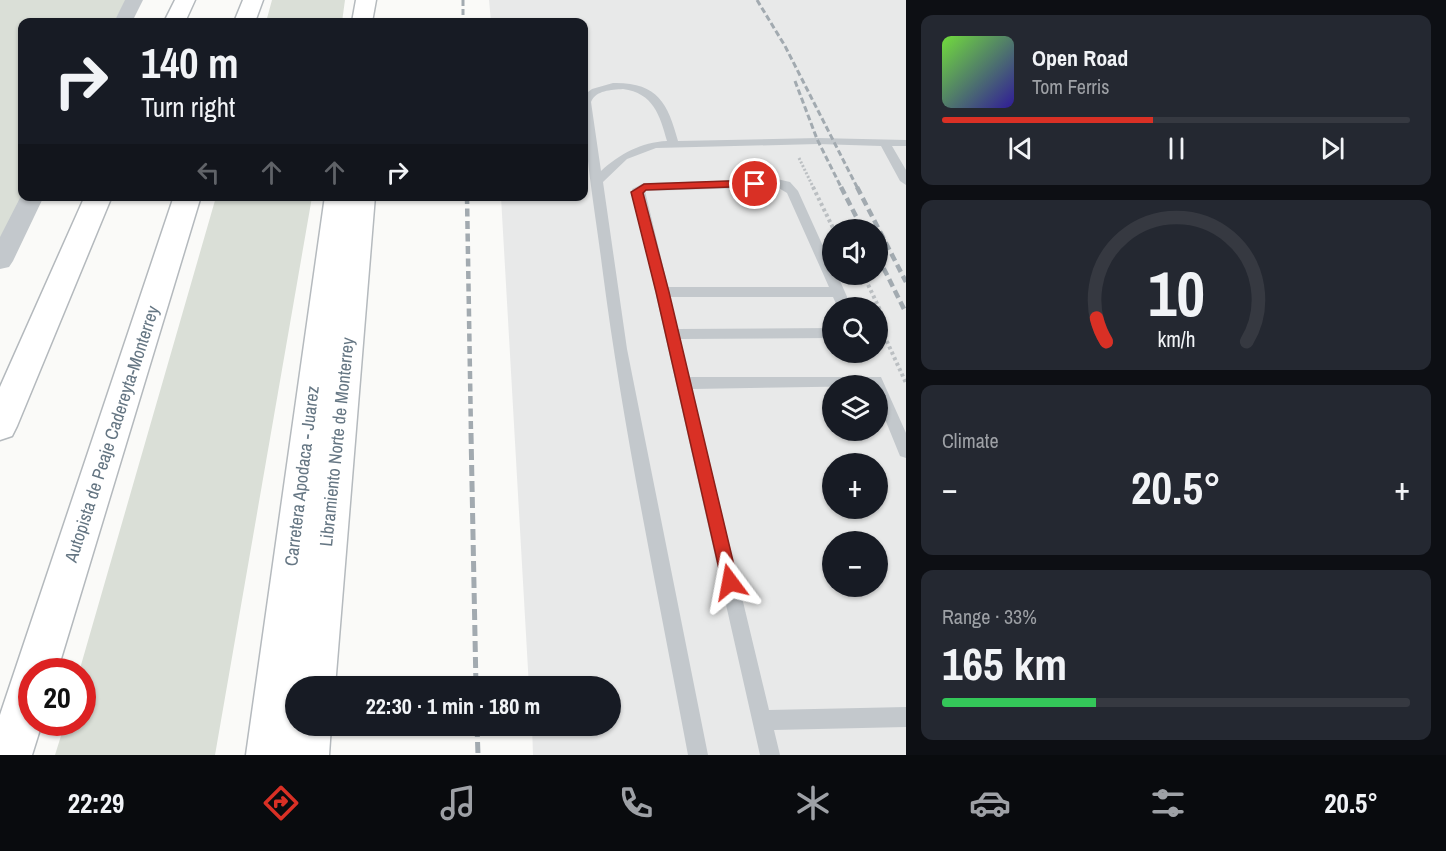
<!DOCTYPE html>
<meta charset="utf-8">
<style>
:root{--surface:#171b24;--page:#242831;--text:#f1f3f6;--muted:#9ea1a6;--line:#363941;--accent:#d93025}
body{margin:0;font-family:"Archivo Narrow",sans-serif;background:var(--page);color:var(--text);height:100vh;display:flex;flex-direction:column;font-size:22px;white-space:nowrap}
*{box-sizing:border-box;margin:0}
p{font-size:20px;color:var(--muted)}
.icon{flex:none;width:33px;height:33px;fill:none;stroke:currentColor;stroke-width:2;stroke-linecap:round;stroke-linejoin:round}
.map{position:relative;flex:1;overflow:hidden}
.side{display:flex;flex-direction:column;gap:15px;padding:15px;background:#0d0f14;width:540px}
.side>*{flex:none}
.banner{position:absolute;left:18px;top:18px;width:570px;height:183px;border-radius:12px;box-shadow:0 2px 4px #0004;background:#171b24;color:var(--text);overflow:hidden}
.fabs{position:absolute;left:822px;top:219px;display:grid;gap:12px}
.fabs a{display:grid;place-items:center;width:66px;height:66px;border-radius:50%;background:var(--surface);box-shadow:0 2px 4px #0004;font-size:30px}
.speed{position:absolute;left:18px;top:658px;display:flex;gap:12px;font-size:30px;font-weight:700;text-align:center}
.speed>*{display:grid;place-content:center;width:78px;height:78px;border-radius:50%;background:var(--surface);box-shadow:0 2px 4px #0004;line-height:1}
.speed .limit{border:9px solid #d22;background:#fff;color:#111}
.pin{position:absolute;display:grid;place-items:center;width:51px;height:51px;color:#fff;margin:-26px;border:3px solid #fff;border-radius:50%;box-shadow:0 2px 6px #0007}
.me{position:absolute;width:66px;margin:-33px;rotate:347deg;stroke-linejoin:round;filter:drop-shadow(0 0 4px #0008)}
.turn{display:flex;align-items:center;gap:21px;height:126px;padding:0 24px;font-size:27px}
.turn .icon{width:78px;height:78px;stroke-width:2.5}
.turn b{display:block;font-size:42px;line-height:51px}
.lanes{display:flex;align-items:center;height:57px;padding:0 24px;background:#0003;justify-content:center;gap:30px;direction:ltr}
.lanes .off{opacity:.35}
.big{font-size:45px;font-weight:700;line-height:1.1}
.side .widget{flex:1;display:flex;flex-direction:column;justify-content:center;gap:9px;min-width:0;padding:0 21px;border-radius:12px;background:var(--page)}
.side .dial{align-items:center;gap:0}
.dial svg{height:156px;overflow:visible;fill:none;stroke:var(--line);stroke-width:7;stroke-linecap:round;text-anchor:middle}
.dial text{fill:var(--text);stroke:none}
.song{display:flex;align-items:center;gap:18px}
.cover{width:72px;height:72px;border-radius:9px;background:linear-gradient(135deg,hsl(100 70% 55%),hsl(250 70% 35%))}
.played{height:6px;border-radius:3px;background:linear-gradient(90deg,var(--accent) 45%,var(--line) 45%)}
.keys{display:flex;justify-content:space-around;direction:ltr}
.heat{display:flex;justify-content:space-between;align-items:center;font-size:33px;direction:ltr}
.charge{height:9px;border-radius:4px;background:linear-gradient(90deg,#34c759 33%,var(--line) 0)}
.trip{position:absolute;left:285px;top:676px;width:336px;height:60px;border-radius:30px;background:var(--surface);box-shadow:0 2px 4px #0004;font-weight:700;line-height:60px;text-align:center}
.tabs{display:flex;height:96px;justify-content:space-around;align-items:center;background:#090b0e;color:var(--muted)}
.tabs .icon{width:42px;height:42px}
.tabs .on{color:var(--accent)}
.tabs b{font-size:27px;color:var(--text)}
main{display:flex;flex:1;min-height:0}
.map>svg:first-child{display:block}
</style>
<main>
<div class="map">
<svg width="906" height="755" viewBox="0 0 906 755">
<rect width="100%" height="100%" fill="#fafaf8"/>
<!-- built -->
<path fill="#e8e9e9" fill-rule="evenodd" d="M489,0H906V755H533L532,726H610V687H529L501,197L584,196V22H491ZM832,230H878V274H832ZM832,308H878V352H832ZM832,386H878V430H832ZM832,464H878V508H832ZM832,542H878V586H832Z"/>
<!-- green -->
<path fill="#dadfd7" d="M0,0H126L114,22H22V196L0,240Z
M272,0H345L342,22H266Z
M216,197H312L215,755H55L65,723H82V672H79Z"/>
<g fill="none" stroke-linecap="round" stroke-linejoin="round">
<defs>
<path id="primary" d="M356,0H376L372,22H352Z
M325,196H375L335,687H296V726H331L329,755H246Z"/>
<path id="highway" d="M175,0H195L185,22H164Z
M243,0H263L255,22H234Z
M85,196H112L17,426L12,436L0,440V387Z
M174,196H201L57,672H32V723H42L32,755H0V715Z"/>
</defs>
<!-- primary casing -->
<use href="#primary" stroke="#b5babe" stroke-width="3"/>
<!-- highway casing -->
<use href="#highway" stroke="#b4b9bd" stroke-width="3"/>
<!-- path-far1 -->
<path stroke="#bbbfc2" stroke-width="3" stroke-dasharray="2 2" stroke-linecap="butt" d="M799,158L814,189"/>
<!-- path -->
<path stroke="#bbbfc2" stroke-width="4" stroke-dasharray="3 3" stroke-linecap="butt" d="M813,187L834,230
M863,274L881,312L883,333L906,383"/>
<!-- lane -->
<path fill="#c3c8cc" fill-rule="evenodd" d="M613,83C657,82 668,103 678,141L818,138L906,140V146H892L906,170V185L900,181L881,146L818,144L656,148L627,159L603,182L627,349L708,755H688C658,593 623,430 602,266C595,209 584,153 584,95L592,89ZM623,89C653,93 660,115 667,141C641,142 620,154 601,171L591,102C596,90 611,90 623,89Z
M777,179L790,182L798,191L832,266V274H837L852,308H838L833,297H670L678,329L832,328V338L680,339L689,377H881L906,433V458L900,456L878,402V386L692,389L769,710L906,707V727L774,730L780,755H760L632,189L644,183ZM777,187L787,193L829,287H668L645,191Z"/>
<!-- street -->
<path fill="#c3c8cc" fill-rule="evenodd" d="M125,0H143L132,22H114Z
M22,194V196H44L13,261L9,267L0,269V237Z"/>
<!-- primary -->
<use href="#primary" fill="#fff" fill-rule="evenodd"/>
<!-- highway -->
<use href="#highway" fill="#fff" fill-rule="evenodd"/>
<!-- rail-far2 -->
<path stroke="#a2aab0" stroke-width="3" stroke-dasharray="6 3" stroke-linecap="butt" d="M463,0V22
M757,0L785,46L858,189
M795,81L817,139L842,189"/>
<!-- rail-far1 -->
<path stroke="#a2aab0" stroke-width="4.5" stroke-dasharray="8 4.5" stroke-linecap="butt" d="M841,187L863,230
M857,187L906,282
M467,196L471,434
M878,257L906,313"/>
<!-- rail -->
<path stroke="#a2aab0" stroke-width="5" stroke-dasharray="11 5" stroke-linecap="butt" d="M471,433L476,687
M477,726L478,755"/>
</g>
<!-- route -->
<path fill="#d93025" stroke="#8d1f18" stroke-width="1.5" d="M755,180L759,181V186L646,190L643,193L669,292L738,582L736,588L730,590L724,588L722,582L656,292L631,192L644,184Z"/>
<g text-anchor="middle" stroke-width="6" stroke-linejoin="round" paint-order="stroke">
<!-- street labels -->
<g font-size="18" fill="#657683" stroke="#fff">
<text transform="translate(112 434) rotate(-72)" y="6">Autopista de Peaje Cadereyta-Monterrey</text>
<text transform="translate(337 442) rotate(-84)" y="6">Libramiento Norte de Monterrey</text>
<text transform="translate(302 476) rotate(-83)" y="6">Carretera Apodaca - Juarez</text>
</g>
</g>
</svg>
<div class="fabs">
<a><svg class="icon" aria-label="sound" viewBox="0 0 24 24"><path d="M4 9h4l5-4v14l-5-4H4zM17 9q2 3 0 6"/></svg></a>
<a><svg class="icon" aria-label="search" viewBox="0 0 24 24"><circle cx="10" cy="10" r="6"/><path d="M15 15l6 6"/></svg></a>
<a><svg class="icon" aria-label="layers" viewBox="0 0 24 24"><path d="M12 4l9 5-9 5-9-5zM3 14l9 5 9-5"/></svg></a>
<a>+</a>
<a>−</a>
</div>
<div class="speed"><div class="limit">20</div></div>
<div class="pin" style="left:755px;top:184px;background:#d93025"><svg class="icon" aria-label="arrive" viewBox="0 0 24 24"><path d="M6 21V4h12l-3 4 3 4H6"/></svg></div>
<svg class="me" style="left:730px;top:582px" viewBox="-20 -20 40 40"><path d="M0-17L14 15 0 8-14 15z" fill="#d93025" stroke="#fff" stroke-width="4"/></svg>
<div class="trip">22:30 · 1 min · 180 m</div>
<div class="banner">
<div class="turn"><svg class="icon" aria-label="right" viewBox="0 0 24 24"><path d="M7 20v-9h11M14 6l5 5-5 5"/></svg><div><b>140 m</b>Turn right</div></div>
<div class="lanes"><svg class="icon off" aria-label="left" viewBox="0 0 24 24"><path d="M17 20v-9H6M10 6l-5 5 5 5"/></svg><svg class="icon off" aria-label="ahead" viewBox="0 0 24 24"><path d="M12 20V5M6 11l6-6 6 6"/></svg><svg class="icon off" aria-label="ahead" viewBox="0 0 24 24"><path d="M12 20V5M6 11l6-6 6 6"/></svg><svg class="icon" aria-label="right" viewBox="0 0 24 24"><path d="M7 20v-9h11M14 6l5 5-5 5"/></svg></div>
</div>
</div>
<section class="side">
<div class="widget">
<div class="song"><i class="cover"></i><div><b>Open Road</b><p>Tom Ferris</p></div></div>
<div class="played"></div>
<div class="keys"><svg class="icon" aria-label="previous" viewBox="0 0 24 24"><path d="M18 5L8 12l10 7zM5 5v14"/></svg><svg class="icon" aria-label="pause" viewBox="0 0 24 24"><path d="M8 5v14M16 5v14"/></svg><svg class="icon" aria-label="next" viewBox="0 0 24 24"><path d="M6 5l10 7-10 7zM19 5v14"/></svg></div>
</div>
<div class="widget dial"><svg viewBox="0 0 100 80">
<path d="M14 69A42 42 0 1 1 86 69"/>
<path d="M14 69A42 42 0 0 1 9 57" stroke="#d93025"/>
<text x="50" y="56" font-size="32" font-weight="700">10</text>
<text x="50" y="72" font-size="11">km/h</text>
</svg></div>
<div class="widget"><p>Climate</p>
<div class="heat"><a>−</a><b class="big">20.5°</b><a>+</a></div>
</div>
<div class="widget"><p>Range · 33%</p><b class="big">165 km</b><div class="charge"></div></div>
</section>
</main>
<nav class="tabs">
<b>22:29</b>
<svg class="icon on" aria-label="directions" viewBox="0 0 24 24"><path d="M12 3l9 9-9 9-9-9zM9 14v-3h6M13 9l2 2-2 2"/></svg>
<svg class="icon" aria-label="music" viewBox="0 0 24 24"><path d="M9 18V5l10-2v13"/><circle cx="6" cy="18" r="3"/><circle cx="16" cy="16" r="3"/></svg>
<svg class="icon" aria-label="phone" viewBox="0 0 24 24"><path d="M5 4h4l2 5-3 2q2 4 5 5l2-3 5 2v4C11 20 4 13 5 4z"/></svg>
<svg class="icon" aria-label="climate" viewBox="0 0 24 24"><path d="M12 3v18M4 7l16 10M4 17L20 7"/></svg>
<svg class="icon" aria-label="car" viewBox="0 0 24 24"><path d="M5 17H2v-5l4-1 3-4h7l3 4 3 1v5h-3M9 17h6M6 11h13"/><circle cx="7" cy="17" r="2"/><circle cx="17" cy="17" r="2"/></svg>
<svg class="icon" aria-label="filters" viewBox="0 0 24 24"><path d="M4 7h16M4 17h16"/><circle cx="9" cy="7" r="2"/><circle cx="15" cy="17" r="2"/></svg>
<b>20.5°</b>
</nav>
